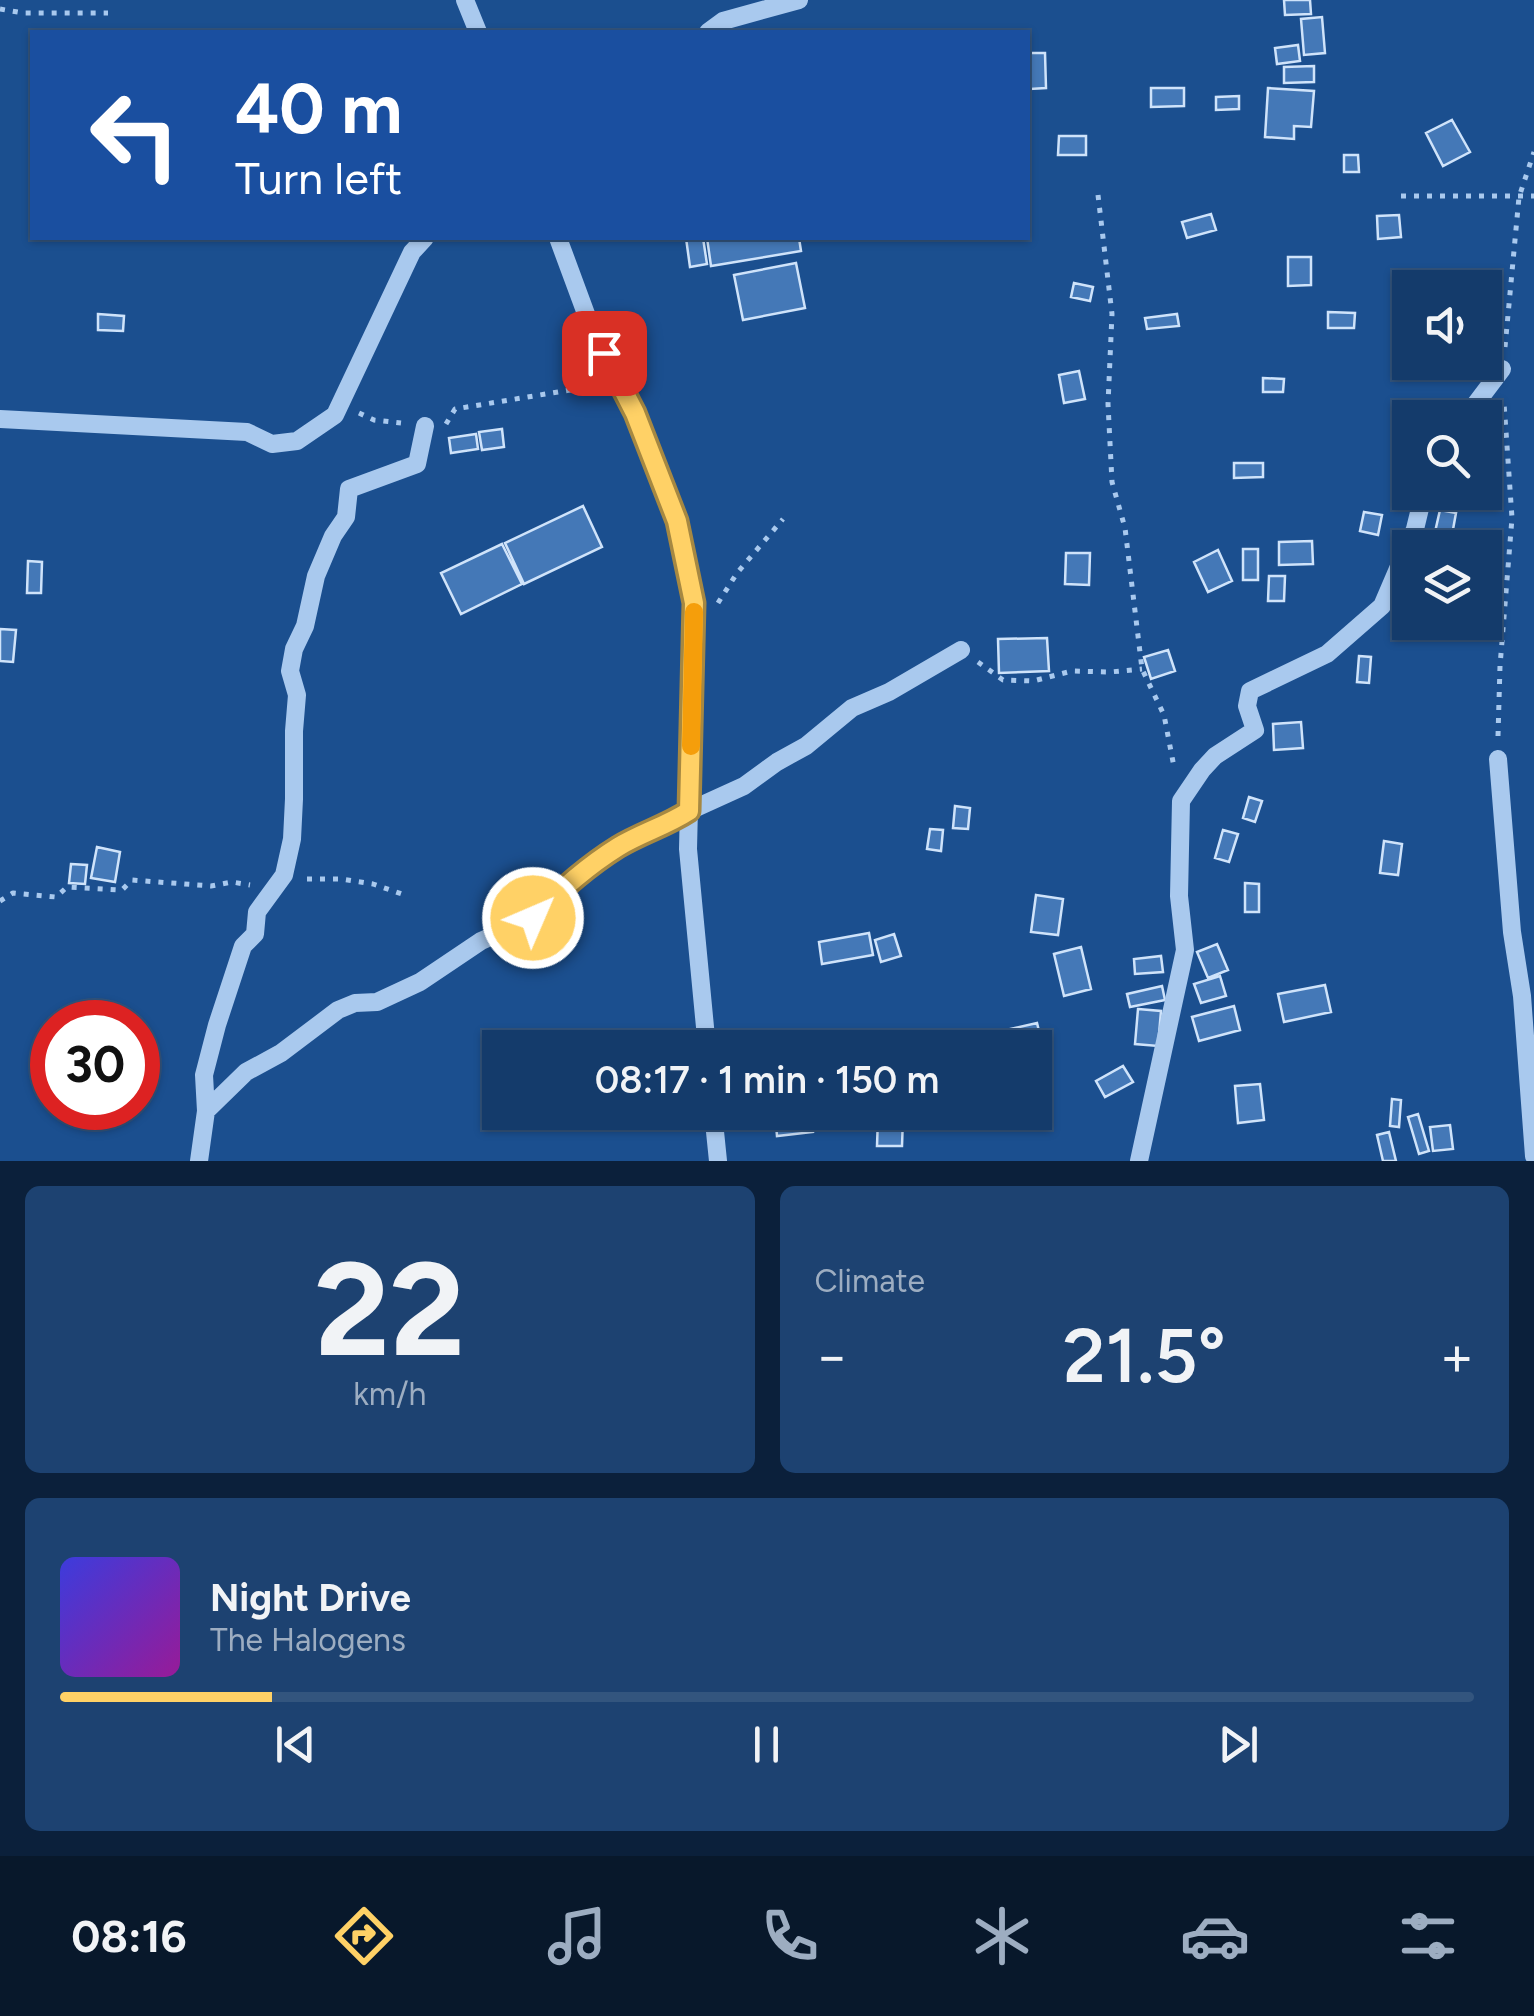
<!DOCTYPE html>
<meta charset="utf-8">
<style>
:root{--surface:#143b6b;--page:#1d4271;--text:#f1f3f6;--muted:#9dadc1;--line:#33557e;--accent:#ffd166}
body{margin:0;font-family:Figtree,sans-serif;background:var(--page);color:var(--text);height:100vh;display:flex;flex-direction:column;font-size:38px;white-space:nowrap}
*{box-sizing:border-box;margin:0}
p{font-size:32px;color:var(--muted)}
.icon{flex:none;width:55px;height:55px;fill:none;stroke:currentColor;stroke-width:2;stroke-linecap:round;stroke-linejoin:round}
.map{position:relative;height:1161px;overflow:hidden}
.side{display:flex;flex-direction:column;gap:25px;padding:25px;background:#0b203b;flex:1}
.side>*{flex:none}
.banner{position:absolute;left:30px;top:30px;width:1000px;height:210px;border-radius:0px;box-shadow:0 2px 8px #0004,0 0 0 2px var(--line);background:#1a4fa0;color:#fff;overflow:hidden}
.buttons{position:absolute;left:1392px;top:270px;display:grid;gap:20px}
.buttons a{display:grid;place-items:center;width:110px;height:110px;border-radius:0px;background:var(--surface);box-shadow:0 2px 8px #0004,0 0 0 2px var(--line);font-size:50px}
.speed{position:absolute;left:30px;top:1000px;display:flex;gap:20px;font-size:50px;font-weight:700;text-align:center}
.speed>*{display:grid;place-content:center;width:130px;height:130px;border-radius:50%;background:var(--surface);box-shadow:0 2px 8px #0004,0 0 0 2px var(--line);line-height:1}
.speed .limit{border:15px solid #d22;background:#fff;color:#111}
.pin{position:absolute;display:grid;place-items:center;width:85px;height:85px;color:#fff;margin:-42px;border-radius:20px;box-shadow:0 5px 15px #0006}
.me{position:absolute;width:110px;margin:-55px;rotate:45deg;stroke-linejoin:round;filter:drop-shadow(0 0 8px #0008)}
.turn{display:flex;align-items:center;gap:35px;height:210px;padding:0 40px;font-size:45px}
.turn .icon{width:130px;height:130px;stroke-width:2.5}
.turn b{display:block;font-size:70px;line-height:85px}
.big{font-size:75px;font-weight:600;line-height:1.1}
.side .card{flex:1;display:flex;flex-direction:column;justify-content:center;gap:15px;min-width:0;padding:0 35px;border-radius:15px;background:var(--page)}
.side .dial{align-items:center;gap:0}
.dial b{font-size:130px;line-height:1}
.song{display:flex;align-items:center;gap:30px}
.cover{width:120px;height:120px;border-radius:15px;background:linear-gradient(135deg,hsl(240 70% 55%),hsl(300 70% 35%))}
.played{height:10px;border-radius:5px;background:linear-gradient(90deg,var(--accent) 15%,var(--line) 15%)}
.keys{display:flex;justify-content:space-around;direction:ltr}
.heat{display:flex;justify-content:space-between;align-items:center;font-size:55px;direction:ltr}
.side .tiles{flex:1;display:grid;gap:25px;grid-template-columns:1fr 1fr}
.card:last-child{grid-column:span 2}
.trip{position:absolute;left:482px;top:1030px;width:570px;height:100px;border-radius:0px;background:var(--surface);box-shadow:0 2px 8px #0004,0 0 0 2px var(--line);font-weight:600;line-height:100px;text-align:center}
.menu{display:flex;height:160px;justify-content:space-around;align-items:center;background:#08182b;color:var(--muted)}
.menu .icon{width:70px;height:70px}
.menu .on{color:var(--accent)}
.menu b{font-size:45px;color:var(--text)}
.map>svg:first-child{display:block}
</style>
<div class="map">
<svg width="1534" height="1161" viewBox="0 0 1534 1161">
<rect width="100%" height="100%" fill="#1b4f8f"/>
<!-- building -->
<path fill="#4478b7" stroke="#cfe3fa" stroke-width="2.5" d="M1284,0H1310L1311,14L1285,15Z
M1322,17L1325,53L1304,55L1301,19Z
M1298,45L1300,61L1277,64L1275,48Z
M1030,53H1045L1046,88L1030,89Z
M1314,66V82L1284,83V67Z
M1151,88H1184V106L1151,107Z
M1268,88L1314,91L1311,127L1294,126V139L1265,137Z
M1239,96V109L1216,110V97Z
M1452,120L1470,152L1443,166L1426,133Z
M1059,136H1086V155H1058Z
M1344,155H1358L1359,172H1344Z
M1211,214L1216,230L1187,238L1182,222Z
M1399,215L1401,237L1378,239L1377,216Z
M686,238H703L707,264L690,267Z
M707,238H799L801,251L711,266Z
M1288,257H1311V285L1288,286Z
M796,263L805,308L743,320L734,275Z
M1074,283L1093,287L1090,301L1071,297Z
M1328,312L1355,313L1354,328H1328Z
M98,314L124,316L123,331L98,330Z
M1177,314L1179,326L1147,329L1145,318Z
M1079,371L1085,399L1064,403L1059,375Z
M1263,378L1284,379L1283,392H1263Z
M502,429L504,447L482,450L479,432Z
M476,434L478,449L451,453L449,438Z
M1234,463H1263V477L1234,478Z
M583,506L602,547L524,584L505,543Z
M1440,510L1456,513L1452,535L1435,532Z
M1364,512L1382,515L1378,535L1360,531Z
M1312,541L1313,564L1279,565V542Z
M502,544L522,584L461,614L441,573Z
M1243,549H1258V580H1243Z
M1218,550L1232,581L1208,592L1194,562Z
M1066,553H1090L1089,585L1065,584Z
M28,561L42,562L41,593H27Z
M1269,576H1285L1284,601H1268Z
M0,629L16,630L13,662L0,661Z
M1047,638L1049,671L999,673L998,639Z
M1168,650L1175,671L1151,679L1144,657Z
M1359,656L1371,657L1369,683L1357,682Z
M1301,722L1303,748L1274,750L1273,724Z
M1249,797L1262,801L1255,822L1243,818Z
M955,806L970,808L968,829L953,828Z
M930,829L943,830L941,851L927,849Z
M1223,830L1238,834L1229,862L1215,858Z
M1384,841L1402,844L1398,875L1380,873Z
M97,847L120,852L115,882L91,878Z
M71,864L87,865L85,884L69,883Z
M1245,883L1259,884V912H1245Z
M1036,895L1063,899L1058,935L1031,932Z
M869,933L873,955L822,964L819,942Z
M894,934L901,956L881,962L875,940Z
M1217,944L1228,970L1208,978L1197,952Z
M1081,947L1091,989L1064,996L1054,954Z
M1161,956L1163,972L1135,974L1134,959Z
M1220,976L1226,996L1201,1003L1194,984Z
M1325,985L1331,1012L1284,1022L1278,994Z
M1162,986L1165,1000L1130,1007L1127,994Z
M1234,1006L1240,1030L1199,1041L1192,1017Z
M1138,1009L1161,1011L1158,1046L1135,1044Z
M1037,1023L1043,1047L1010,1048L1006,1030Z
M1123,1066L1133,1082L1105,1097L1096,1081Z
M1260,1084L1264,1120L1238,1123L1235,1086Z
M1392,1099L1401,1100L1399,1127L1390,1126Z
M775,1112H812L813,1132L777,1136Z
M1418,1114L1429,1151L1419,1154L1408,1117Z
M878,1117H903L902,1146H877Z
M1450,1125L1453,1149L1433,1151L1430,1127Z
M1389,1132L1396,1161H1383L1377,1135Z"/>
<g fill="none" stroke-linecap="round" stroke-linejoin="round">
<!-- path -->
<path stroke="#a9c9ee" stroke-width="5" stroke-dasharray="5 8" stroke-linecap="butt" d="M0,9L23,13H108
M1098,195L1112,314L1108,404L1112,482L1125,528L1142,669L1164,715L1174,767
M1401,196H1534
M1505,347L1519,197L1534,152
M359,413L374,420L401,423
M446,424L455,409L570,390L594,383
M718,603L737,573L783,519
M978,662L1003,680L1033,681L1072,671L1110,672L1142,669
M1498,736L1500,666L1512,518L1504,403
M307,879H341L373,884L402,894
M0,901L13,893L56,897L67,887L122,890L132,880L211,886L232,882L250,885"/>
<!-- minor -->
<path stroke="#a9c9ee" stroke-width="18" d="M465,0L478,32
M708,32L723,21L799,0
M558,238L592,330L635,413L677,521L694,603L688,849L707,1048
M1465,418L1502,369
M0,419L247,432L272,444L297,441L335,415L412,252L425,238
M1498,759L1512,932L1522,996L1534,1156
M206,1111L246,1072L281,1053L338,1010L355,1003L377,1002L420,982L481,941L533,918L572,880L621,845L669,824L689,811L744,786L777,762L806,746L852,708L889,692L961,650
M713,1112L718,1161
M199,1161L206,1111L204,1075L217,1025L243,946L255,934L257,912L284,875L292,839L294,799V731L297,695L290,671L294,649L305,626L316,576L333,536L346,517L349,489L417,464L425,426
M1139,1161L1185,950L1179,896L1181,801L1202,770L1215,756L1255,730L1247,706L1250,691L1327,654L1382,606L1415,529L1424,492"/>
</g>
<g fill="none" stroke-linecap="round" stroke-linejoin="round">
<defs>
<path id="route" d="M533,918C559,891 586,867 618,847C641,833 666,826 689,811L694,603L677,521L635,413L604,353"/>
</defs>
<!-- route casing -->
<use href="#route" stroke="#a68842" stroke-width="25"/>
<!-- route -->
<use href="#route" stroke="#ffd166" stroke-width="18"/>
<!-- slow -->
<path stroke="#f59e0b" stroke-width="18" d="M691,746L694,612"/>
</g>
</svg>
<div class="buttons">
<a><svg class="icon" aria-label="sound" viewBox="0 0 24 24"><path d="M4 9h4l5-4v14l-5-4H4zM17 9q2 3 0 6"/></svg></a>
<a><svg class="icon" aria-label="search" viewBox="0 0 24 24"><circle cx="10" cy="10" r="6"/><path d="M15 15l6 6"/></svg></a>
<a><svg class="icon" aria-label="layers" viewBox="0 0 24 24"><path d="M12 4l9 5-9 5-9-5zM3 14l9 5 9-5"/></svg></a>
</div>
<div class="speed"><div class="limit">30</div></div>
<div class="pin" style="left:604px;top:353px;background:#d93025"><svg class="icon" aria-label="arrive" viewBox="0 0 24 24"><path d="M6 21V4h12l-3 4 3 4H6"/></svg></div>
<svg class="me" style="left:533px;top:918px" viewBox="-20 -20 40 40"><circle r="17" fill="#ffd166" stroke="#fff" stroke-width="3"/><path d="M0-11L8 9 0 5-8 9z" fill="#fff"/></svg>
<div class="trip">08:17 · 1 min · 150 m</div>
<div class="banner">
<div class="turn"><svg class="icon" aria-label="left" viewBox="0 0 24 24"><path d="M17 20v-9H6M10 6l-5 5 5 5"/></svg><div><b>40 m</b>Turn left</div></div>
</div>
</div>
<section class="side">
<div class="tiles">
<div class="card dial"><b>22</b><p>km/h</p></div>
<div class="card"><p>Climate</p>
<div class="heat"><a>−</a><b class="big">21.5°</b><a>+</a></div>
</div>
<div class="card">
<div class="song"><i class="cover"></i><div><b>Night Drive</b><p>The Halogens</p></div></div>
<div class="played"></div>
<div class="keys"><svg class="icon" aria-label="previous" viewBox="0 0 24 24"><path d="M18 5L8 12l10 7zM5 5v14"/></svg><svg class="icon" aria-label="pause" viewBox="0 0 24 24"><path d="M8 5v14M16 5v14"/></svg><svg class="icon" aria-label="next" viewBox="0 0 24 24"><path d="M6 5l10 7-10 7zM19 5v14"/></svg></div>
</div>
</div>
</section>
<nav class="menu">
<b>08:16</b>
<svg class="icon on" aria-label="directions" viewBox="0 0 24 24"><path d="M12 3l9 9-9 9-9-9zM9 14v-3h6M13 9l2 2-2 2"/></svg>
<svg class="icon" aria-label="music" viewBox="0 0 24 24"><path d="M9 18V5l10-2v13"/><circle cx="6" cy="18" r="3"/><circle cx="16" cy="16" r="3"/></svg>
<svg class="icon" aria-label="phone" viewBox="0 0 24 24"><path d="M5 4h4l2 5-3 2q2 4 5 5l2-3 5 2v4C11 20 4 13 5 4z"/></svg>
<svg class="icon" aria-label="climate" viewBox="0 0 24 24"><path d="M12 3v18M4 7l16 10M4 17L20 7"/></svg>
<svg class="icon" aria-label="car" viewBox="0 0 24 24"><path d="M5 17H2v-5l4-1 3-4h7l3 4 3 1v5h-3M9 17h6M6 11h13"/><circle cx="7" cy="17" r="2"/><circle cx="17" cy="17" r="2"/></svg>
<svg class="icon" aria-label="filters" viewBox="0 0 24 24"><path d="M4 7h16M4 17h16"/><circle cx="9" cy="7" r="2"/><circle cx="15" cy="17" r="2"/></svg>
</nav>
